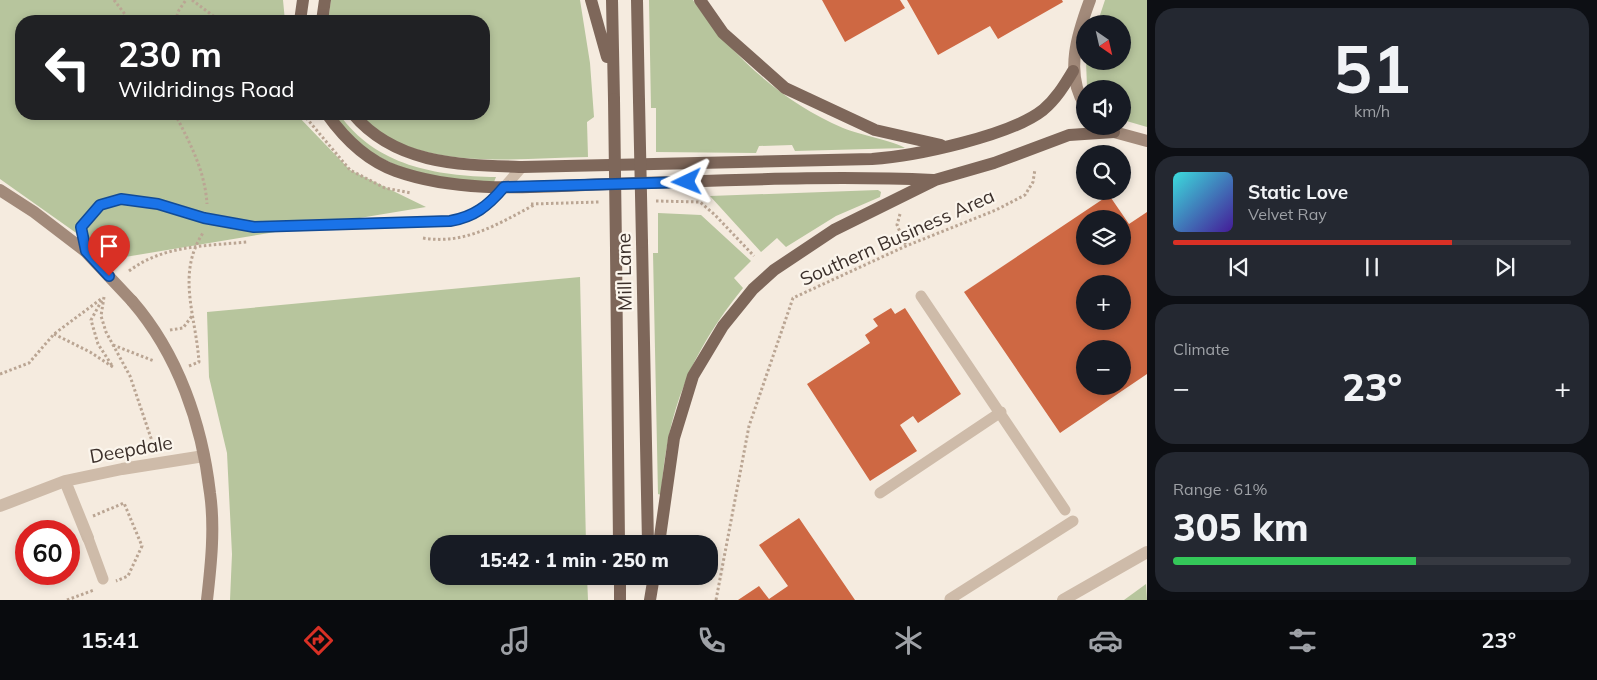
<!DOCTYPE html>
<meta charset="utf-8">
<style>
:root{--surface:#171b24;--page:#242831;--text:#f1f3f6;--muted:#9ea1a6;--line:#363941;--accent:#d93025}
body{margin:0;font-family:Mulish,sans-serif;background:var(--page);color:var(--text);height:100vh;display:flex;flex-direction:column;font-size:19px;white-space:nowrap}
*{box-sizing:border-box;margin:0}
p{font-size:16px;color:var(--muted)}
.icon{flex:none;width:28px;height:28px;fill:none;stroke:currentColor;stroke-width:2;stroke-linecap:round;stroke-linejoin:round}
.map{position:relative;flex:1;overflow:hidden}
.details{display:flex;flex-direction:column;gap:8px;padding:8px;background:#0d0f14;width:450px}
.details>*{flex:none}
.banner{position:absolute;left:15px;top:15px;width:475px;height:105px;border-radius:20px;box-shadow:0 2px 8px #0003;background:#202124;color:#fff;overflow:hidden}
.needle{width:32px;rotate:146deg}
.controls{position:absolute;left:1076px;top:15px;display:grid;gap:10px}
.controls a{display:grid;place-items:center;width:55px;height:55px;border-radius:50%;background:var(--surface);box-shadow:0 2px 8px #0003;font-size:25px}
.speed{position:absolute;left:15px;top:520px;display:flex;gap:10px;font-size:25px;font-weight:700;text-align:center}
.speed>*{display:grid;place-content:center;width:65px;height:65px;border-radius:50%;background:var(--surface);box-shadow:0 2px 8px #0003;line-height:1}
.speed .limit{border:8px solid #d22;background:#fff;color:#111}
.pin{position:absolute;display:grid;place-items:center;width:42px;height:42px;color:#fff;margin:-51px -21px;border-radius:50% 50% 50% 0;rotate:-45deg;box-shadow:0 0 5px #0007}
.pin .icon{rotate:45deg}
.me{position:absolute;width:55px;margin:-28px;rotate:268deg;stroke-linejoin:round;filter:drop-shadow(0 0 4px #0008)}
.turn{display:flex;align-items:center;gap:18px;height:105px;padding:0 20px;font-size:22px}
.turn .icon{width:65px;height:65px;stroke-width:2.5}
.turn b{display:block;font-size:35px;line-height:42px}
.big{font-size:38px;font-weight:800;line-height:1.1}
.details .card{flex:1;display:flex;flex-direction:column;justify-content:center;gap:8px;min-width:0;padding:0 18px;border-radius:20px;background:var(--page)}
.details .dial{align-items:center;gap:0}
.dial b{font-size:65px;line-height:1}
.song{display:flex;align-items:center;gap:15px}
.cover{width:60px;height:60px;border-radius:8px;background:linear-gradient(135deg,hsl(180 70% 55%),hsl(260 70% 35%))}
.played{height:5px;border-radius:2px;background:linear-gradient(90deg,var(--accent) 70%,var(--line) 70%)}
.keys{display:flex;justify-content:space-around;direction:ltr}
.heat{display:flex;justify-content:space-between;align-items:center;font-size:28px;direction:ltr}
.charge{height:8px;border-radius:4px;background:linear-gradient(90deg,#34c759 61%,var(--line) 0)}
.trip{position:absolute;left:430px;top:535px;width:288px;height:50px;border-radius:20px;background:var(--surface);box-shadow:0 2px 8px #0003;font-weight:800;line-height:50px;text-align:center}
.dock{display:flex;height:80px;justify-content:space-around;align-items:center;background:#090b0e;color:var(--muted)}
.dock .icon{width:35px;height:35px}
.dock .on{color:var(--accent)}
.dock b{font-size:22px;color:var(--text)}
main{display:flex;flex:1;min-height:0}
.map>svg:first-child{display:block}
</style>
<main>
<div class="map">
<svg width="1147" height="600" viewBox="0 0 1147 600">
<rect width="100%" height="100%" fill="#f5ebdf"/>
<!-- green -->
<path fill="#b7c59d" d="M0,0H283L285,21H21V114H296L350,170L426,207L113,259L0,179Z
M331,0H580L590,63L594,117L587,122L588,157C523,158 452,168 392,140C380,135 369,122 359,114H484V21H328Z
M649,0H693C732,56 781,101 843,128C859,135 895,141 905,148L795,151L792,145L759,146L756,153L656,152V108H651Z
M1105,0H1147V127L1123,120L1122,89L1087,87L1086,61H1122V24H1097Z
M332,114H339C376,166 436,176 496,177L494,182C445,181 393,173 355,140C347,133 340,122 332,114Z
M878,190L881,192L880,197L836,216L786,247L777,238L761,252L710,196Z
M658,213L701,215L751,261L734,278L743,288C690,354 667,410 661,495L658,494L653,253H658Z
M580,277L586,544H439V576H587L588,600H230L232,554L227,453L209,377L207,312Z
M1146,584L1147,600H1124Z"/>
<!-- building -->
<path fill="#ce6843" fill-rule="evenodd" d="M822,0H900L905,8L845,42Z
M907,0H1062L1063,2L998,39L990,26L938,55Z
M1109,195L1129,224L1147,212V374L1060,433L964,292ZM1085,219H1122V256H1085ZM1085,284H1122V321H1085ZM1085,349H1122V386H1085Z
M891,308L895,314L905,308L961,394L918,423L913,416L900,425L917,451L870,481L807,384L870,343L865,335L878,326L873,319Z
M799,518L855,600H738L759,586L769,599L788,586L759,545Z"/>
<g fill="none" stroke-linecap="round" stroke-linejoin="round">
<!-- path -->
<path stroke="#baa593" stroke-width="3" stroke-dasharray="2.5 2.5" stroke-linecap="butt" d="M114,0L130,21
M192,0L220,21
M175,21L179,10L186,0
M175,114C190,143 205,171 207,204
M303,114L350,170L385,188L411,193
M656,201L700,202L715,215L754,256
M531,204L600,202
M900,214L897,225L906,246
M423,238C465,245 498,224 534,205
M129,271C163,245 206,246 247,242
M104,297L101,316L106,332L130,376L155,450
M170,330L183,328L192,316
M54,334L90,352L113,367L98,344L91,320L102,300
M113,345L154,361
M189,366L199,362C196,316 176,274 203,233
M0,374L29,363L54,334L101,299
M93,516L124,503L142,546L128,576L116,581
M67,600L94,590
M716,600L749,426L793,298L906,246L996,210L1025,195L1033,182L1035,169"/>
<!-- lane -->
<path stroke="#cebba9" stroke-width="11" d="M85,251L81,227L100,205L121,199L158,204L204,218L254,227L450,221C486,215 499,192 522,167
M921,296L1065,510
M880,493L1001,412
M88,538L103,579
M950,599L1073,521"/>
<!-- street -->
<path stroke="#cebba9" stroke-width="12" d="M65,481L88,538
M0,506L65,481L122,469L204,456
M1063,600L1147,552"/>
<!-- secondary -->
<path stroke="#a28a7a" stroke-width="12" d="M1085,105C1064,74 1078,32 1090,0
M1106,126L1114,132L1147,141
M0,190L34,212L85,251
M132,301C178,354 202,424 210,493C215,528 211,565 207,600"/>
<!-- primary -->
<path stroke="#7e675a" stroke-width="12" d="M591,0L607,57
M612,0L614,99
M637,0L639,101
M700,0L723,33L785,88L875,130L941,145
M300,21L303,0
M322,21L325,0
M327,114C344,138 368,161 396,171C464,195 540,186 610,184C718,181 825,175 933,180
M353,114C396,165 461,165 522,167L872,159C915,156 1010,136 1043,110C1056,99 1064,86 1073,71
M642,242L648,544
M616,249L619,544
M659,544L674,438L693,376L723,326L753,289L774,270L834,230L935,180L994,163L1069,135L1114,132
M620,576V600
M650,600L654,576"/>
<!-- secondary-bridge -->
<path stroke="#a28a7a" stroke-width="12" d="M85,251L132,301"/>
<!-- primary-bridge -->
<path stroke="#7e675a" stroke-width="12" d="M614,99L616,249
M639,101L642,242"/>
</g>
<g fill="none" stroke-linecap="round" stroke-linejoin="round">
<defs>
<path id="route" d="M109,276L86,251L81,227L100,205L121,199L158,204L204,218L254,227L450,221C474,217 488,206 504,187L687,182"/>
</defs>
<!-- route casing -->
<use href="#route" stroke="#114b97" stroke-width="12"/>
<!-- route -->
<use href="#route" stroke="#1a73e8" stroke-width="9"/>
</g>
<g text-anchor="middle" stroke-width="4.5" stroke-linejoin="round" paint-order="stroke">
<!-- street labels -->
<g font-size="19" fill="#3b2f2a" stroke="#fbf5ec">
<text transform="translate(897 237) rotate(-24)" y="7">Southern Business Area</text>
<text transform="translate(624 272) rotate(-91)" y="7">Mill Lane</text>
<text transform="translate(131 449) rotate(-10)" y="7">Deepdale</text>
</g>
</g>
</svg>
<div class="controls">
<a><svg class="needle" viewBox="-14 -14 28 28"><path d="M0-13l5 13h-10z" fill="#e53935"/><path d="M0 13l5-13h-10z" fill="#9ea1a6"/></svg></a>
<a><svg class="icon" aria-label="sound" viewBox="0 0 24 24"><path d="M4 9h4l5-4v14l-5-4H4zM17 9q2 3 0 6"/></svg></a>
<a><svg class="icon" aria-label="search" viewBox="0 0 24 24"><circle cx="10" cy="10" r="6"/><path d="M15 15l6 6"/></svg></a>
<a><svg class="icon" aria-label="layers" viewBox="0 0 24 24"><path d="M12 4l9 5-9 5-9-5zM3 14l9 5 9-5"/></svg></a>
<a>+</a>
<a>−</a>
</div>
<div class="speed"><div class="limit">60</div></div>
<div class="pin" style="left:109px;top:276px;background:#d93025"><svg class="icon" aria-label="arrive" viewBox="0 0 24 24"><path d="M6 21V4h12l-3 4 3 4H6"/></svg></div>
<svg class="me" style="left:687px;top:182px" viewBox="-20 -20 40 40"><path d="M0-17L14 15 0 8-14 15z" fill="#1a73e8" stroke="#fff" stroke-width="4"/></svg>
<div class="trip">15:42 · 1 min · 250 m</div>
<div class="banner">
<div class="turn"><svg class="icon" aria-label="left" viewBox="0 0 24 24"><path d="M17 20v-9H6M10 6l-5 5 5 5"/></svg><div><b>230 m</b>Wildridings Road</div></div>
</div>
</div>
<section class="details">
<div class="card dial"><b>51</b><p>km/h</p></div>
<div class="card">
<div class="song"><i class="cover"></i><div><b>Static Love</b><p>Velvet Ray</p></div></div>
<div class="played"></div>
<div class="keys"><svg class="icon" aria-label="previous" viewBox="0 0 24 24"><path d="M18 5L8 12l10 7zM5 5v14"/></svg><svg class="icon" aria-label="pause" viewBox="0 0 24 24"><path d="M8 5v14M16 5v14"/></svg><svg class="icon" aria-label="next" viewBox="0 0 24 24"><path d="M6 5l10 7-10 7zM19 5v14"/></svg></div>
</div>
<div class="card"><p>Climate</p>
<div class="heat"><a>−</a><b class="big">23°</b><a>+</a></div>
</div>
<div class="card"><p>Range · 61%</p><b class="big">305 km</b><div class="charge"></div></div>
</section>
</main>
<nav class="dock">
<b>15:41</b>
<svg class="icon on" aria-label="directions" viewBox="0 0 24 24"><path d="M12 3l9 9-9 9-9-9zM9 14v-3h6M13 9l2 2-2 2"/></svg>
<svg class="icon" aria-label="music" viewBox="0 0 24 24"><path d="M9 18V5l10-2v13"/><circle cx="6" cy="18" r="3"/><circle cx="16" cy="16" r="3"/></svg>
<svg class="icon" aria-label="phone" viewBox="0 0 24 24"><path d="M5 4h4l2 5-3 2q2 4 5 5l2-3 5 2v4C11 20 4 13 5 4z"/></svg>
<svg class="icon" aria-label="climate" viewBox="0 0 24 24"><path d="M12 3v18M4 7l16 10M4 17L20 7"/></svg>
<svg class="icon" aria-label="car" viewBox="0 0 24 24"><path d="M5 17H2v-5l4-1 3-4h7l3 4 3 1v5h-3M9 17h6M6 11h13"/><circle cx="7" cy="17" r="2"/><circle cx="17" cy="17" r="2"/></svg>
<svg class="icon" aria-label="filters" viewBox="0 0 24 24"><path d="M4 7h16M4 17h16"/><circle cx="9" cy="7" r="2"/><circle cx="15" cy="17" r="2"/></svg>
<b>23°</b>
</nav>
